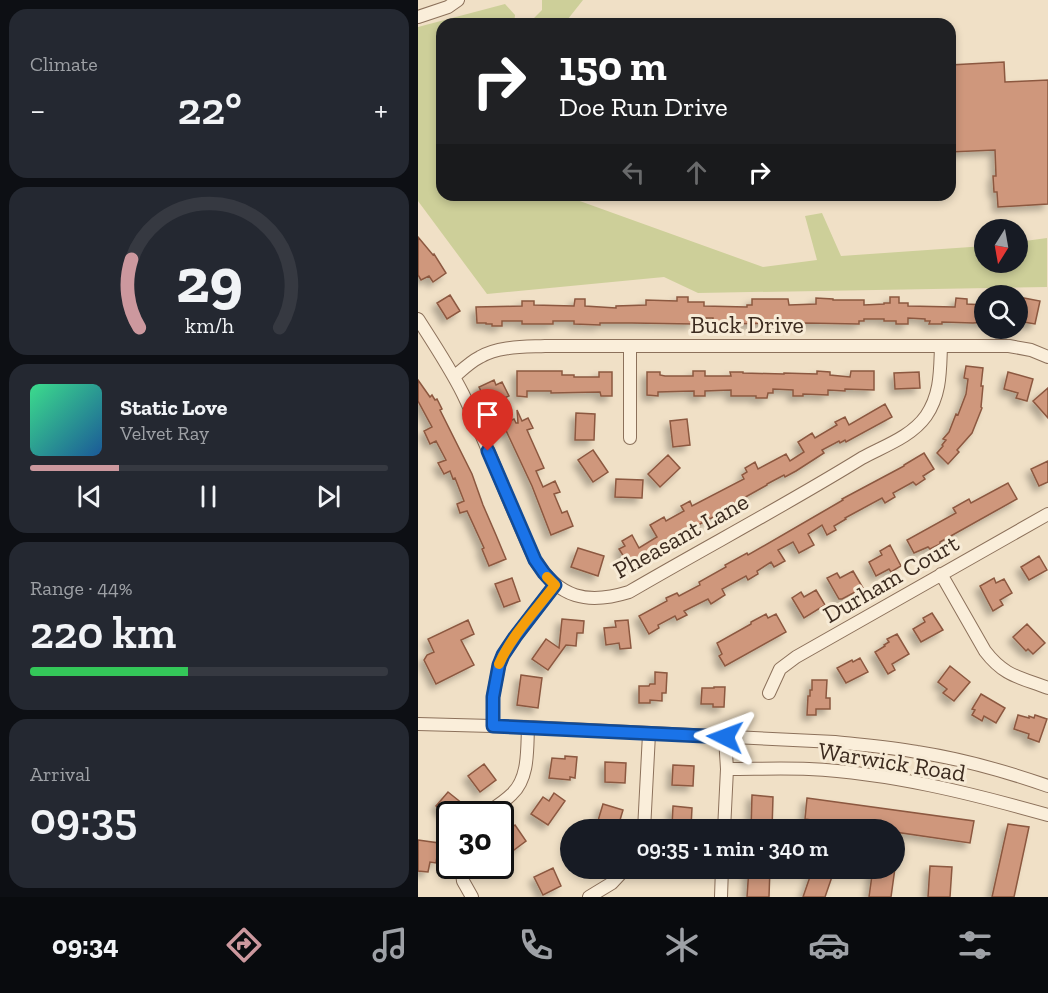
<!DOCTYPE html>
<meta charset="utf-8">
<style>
:root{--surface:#171b24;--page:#242831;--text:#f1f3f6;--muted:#9ea1a6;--line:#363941;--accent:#cc989e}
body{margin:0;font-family:"Zilla Slab",serif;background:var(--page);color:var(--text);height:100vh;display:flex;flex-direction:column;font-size:22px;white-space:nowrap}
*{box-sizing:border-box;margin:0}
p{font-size:20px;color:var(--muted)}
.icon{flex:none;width:33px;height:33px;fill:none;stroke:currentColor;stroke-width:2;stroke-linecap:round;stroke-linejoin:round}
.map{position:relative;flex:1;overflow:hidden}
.details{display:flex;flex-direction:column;gap:9px;padding:9px;background:#0d0f14;width:418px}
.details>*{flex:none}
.banner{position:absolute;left:18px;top:18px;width:520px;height:183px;border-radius:18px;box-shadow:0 3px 9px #0003;background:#202124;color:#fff;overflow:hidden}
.needle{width:39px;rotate:191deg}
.tools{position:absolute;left:556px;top:219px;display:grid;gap:12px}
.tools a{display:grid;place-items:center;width:54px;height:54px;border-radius:50%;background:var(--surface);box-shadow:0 3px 9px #0003;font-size:30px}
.speed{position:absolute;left:18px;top:801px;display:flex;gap:12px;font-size:30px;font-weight:700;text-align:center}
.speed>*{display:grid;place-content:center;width:78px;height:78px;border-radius:50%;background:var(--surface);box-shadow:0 3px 9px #0003;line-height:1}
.speed .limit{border:3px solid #111;border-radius:9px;background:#fff;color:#111}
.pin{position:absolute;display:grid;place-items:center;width:51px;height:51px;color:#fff;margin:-62px -26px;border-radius:50% 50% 50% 0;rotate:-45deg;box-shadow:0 0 6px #0007}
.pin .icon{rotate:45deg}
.me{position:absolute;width:66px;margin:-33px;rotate:273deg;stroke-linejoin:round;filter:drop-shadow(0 0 4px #0008)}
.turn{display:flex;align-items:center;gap:21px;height:126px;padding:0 24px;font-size:27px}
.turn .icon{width:78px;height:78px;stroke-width:2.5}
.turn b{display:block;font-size:42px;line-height:51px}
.lanes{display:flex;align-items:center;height:57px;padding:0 24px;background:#0003;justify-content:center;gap:30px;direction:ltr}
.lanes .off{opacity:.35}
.big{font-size:45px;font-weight:600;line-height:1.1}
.details .tile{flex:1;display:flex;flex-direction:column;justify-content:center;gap:9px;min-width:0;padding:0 21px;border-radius:18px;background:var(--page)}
.details .dial{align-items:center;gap:0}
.dial svg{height:156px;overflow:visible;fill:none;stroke:var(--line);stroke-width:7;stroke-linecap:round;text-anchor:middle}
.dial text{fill:var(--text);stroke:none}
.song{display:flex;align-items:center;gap:18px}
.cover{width:72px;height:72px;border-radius:9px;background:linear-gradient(135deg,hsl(150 70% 55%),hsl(210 70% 35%))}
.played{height:6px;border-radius:3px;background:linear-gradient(90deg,var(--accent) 25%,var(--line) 25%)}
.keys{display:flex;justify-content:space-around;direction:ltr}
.heat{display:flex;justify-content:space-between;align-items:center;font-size:33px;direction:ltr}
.charge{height:9px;border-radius:4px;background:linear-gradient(90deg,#34c759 44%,var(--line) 0)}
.trip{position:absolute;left:142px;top:819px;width:345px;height:60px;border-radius:30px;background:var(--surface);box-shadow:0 3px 9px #0003;font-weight:600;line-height:60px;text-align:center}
.tabs{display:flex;height:96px;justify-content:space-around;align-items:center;background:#090b0e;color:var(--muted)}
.tabs .icon{width:42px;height:42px}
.tabs .active{color:var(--accent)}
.tabs b{font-size:27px;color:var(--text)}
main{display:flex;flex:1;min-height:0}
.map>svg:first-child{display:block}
</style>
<main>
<section class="details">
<div class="tile"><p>Climate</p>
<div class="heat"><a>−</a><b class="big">22°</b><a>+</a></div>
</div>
<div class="tile dial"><svg viewBox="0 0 100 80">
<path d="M14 69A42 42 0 1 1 86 69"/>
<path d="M14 69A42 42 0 0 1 10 34" stroke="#cc989e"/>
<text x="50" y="56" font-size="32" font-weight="700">29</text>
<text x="50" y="72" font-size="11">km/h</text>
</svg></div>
<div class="tile">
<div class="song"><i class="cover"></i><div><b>Static Love</b><p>Velvet Ray</p></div></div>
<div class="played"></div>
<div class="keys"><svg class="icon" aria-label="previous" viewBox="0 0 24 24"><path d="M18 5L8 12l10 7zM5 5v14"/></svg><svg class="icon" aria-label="pause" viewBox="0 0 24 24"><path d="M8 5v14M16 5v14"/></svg><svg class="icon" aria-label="next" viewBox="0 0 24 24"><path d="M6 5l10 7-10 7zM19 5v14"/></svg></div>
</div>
<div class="tile"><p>Range · 44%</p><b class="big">220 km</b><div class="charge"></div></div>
<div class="tile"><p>Arrival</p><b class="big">09:35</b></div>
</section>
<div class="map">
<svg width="630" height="897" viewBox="0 0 630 897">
<defs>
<filter id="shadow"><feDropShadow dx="-5" dy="5" stdDeviation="3" flood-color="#0004"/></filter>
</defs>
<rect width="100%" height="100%" fill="#f0e0c6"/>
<!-- green -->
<path fill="#cdcf99" d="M124,0H165L146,24H110L124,10Z
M87,4L97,15L96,24H24V195H145L345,267L399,260L387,216L404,213L423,256L567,246V262H600V242L629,238V287L280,293L246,277L69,294L0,201V27Z"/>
<!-- building -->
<path fill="#cf977b" stroke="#8c5840" stroke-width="1.5" filter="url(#shadow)" d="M586,62L587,82L630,80V204L580,207L579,192H576L575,176H578L577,150L532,152V65Z
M0,237L15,255L16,254L28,273L15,282L11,276L3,280L0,275Z
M32,295L42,311L29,319L19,303Z
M259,297H270V302H286V306L329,307V305H334V299H370L371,305L398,304V298L415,299V300H446V305L466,304V303H472V297H481V303H490V306L537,307L538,298L549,299V304L567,305V322L555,323L524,322V324H511L512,321H507V319L490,318V324H478V321H466V319H446V321H441V324L386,323L295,324V318H275V324L214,323H182V325L156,324V321H135V324H104V321H84V326H74V324H68V323H59L58,307L104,306V301H116V305L156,306L157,299H167V306L198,308V306L228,305V300L259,301Z
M606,298L622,301L617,324L600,321V311H604Z
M548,366L565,368L563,386H565L563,407L564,408L554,433L539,450L541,452L530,464L519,453L525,446L524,445L528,440L525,439L531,432L538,414L540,415L548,394L550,379L546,378Z
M99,371H144V375H156V377H181V372H194V396H183L182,392L133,393V391H109V397L99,396Z
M275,371H287V376H313L312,372H325V373L366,374V373L399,374V371L412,372V375L432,377L433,371H456V390L427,389V391L410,390V395L385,394V396H375V390L355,389V393H350L349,398H338V396H313V390L287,391V396H276V391L240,392V396L229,395V372H242V375L247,376H275Z
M501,372L502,388L477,389L476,373Z
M590,372L615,379L609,401L598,398L600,393L586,389Z
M0,380L12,397L14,395L17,400L19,399L24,409L22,410L54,474L65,505L78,535L88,559L71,566L64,549L66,548L49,511L42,513L39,504L46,501L37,478L35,479L32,471L26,474L20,463L28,460L18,441L12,444L6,431L14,427L0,401Z
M76,380L78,385L84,382L91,396L80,401L82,406L72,410L61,387Z
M630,388V418L615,401Z
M467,404L474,417L428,442L427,440L422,443L421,441L404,450L406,453L378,471L367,477L366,475L349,484V485L306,509L307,511L257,537L258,538L211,565L201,549L207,546L204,541L214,535L221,548L239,537L232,525L246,517L248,521L266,511L263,506L272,501L274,506L326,479L324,475L329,472L327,468L337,462L340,469L368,454L372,461L386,452L380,442L394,433L397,438L419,425L417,422L427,417L431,425Z
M99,410L104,421L110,418L115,428L109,430L126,468L118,471L125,487L137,481L142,492L136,494L144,513L149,511L155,526L133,535L114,486L85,424L96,419L98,423H100Z
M158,413L177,414L176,440H157Z
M269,419L272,445L255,447L252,421Z
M175,450L190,472L175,482L160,460Z
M506,453L516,469L505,476L507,479L498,485L495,482L475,493L477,497L467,503L464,498L427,518L428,519L416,526L418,530L409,535L404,525L390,534L396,545L381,553L375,542L360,550L367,561L356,567L353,562L339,571L340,574L330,580L328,576L304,589L307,595L293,604L290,599L266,611L269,615L259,620L257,616L240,625L241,628L231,634L221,616L249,601L248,598L259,593L261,596L282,585L281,582L308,567L307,565L329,553L330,555L425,500L424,499L486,466V465Z
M250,455L262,468L242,487L230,474Z
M630,461V482L621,486L613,469Z
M198,479L225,480L224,498L197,497Z
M590,483L599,499L522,542V544L512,549L510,547L496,553L489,540L538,513L535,508L551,499L553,503Z
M472,545L483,566L473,572L471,569L458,576L451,562L464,555L462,551Z
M160,548L186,556L180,576L153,567Z
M621,556L629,570L611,580L603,567Z
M435,571L445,588L424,599H421L409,578L419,573L422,578Z
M94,578L102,601L86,607L77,584Z
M576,578L578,583L586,579L594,593L582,600L585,605L575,611L562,586Z
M398,590L407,605L386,618L374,598L383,592L386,597Z
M514,613L525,630L503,642L495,629L507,622L505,618Z
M348,614L350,618L358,614L368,632L307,666L301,656L304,654L299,643L333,624V622Z
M144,619L166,621L165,633H159L158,646L148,645L130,670L114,659L128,639L141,648Z
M50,620L56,634L43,640L56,665L18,684L6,660L9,655L16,652L10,639Z
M210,620L213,648L202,649L201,643L188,645L186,628L198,627L197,621Z
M609,624L627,643L615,654L610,649L608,651L595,637Z
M479,634L491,654L474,664L477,670L470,674L457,652L467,646L466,645L471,642L469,639Z
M442,658L450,672L428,683L419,668L434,660L435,662Z
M532,666L552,682L536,701L525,693L529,689L520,682Z
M237,672L249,673L248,693H244V701L232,700V703H221V686H231L232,684H237Z
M103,675L124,678L120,708L99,705Z
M394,680H409L408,698H412V709H398V715H389L390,696H392V690H394Z
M296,687H307L306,707H295V704H283L284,688H296Z
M563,694L587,708L578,723L566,716L564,721L554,715L557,710L554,709Z
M600,715L611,718V716L616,718L617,715L629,719L621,742L610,738L611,734L596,729Z
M147,756L159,757L157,778L152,777V780L131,778L134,758L147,759Z
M187,762L208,763L207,783L187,782Z
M66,764L78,780L62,792L50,776Z
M255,765L276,766L275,786L254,785Z
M30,792L45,804L36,814H27L18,806Z
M136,793L147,801L130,825L113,814L125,797L131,801Z
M334,795L355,797L354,830H333Z
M389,798L556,821L552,843L477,832V830H459L387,819Z
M185,804L205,810L199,830L179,824Z
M255,806L274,808L273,827L254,826Z
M590,824L611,827L596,897H574Z
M97,825L108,841L92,853L82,839V836Z
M0,840L21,843L18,863L12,862L10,872L0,871Z
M512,866L534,867L532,897H510Z
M135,868L143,886L125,895L116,877Z
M331,868H352L351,897H329Z
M395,868H417L407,897H385Z
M455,868H477L473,897H451Z"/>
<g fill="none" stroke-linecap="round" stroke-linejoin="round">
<defs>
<path id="street" d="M0,17L30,7L40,0
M0,319C16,344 32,368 45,394C71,448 91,505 117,560C141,598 169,605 211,592C288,547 368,505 444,458C466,446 493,437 508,416C523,394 522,371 523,346
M36,377C44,370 52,362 62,357C81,346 106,347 127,346H591L613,350L630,357
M212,438V347
M523,574L567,651C586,676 601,677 630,688
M351,693L362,669L378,657L630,514
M0,724L110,727L417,742C444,745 472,747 499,752C544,759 587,771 630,786
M75,726V697L81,665L85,655L97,637L137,585
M309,769C336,769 364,768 391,769C472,773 552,793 630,815
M67,814C76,808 86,802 94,794C111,778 109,750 110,727
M226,830L231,734
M306,830L309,769L307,737
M43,866L45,881L54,897
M171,897L194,883L208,868
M303,897L304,868"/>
</defs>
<!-- street casing -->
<use href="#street" stroke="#8c715b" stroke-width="14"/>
<!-- street -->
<use href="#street" stroke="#faeeda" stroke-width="12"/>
</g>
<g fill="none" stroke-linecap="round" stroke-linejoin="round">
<defs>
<path id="route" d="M70,451L117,560L126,573L137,585L97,637L85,655L81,665L75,697V726L307,737"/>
</defs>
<!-- route casing -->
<use href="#route" stroke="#114b97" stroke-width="15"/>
<!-- route -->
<use href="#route" stroke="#1a73e8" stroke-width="10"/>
<!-- slow -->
<path stroke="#f59e0b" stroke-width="10" d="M81,664C94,635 118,610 137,585L129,577"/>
</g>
<g text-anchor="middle" stroke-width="6" stroke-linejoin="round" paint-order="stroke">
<!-- street labels -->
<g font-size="24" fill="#3c2b1f" stroke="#f7ebd6">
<text x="329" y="333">Buck Drive</text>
<text transform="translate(263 536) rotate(-29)" y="8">Pheasant Lane</text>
<text transform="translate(473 579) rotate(-30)" y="8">Durham Court</text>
<text transform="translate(474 762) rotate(9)" y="8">Warwick Road</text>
</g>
</g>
</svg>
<div class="tools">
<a><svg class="needle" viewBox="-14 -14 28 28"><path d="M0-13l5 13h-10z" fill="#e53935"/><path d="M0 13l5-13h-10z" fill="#9ea1a6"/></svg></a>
<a><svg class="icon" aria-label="search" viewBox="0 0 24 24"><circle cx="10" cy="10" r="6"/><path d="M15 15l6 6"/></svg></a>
</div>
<div class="speed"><div class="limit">30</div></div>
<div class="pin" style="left:70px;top:451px;background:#d93025"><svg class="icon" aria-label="arrive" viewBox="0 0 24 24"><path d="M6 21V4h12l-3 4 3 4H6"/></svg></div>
<svg class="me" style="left:307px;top:737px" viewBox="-20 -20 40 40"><path d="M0-17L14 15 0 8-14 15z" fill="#1a73e8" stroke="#fff" stroke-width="4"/></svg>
<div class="trip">09:35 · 1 min · 340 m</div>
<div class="banner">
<div class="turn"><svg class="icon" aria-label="right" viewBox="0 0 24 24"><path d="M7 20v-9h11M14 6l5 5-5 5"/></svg><div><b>150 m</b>Doe Run Drive</div></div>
<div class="lanes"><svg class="icon off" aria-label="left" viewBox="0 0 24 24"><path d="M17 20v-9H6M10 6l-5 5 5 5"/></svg><svg class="icon off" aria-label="ahead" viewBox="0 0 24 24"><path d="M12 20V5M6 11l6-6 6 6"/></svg><svg class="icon" aria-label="right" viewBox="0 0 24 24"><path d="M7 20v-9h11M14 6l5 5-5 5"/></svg></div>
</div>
</div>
</main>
<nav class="tabs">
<b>09:34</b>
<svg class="icon active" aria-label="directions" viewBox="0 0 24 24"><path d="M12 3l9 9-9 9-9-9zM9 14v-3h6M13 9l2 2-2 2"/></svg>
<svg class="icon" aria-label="music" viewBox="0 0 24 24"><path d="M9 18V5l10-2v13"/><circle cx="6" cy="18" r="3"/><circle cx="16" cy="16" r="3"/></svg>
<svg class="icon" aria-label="phone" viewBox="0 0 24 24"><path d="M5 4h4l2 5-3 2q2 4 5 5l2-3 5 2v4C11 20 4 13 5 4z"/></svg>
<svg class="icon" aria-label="climate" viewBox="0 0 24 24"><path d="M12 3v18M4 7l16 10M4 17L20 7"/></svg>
<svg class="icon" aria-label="car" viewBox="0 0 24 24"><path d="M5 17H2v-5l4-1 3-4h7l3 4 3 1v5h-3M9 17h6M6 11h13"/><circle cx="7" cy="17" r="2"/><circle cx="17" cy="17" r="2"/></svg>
<svg class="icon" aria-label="filters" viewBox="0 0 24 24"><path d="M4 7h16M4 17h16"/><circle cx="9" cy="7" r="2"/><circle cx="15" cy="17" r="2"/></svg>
</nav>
